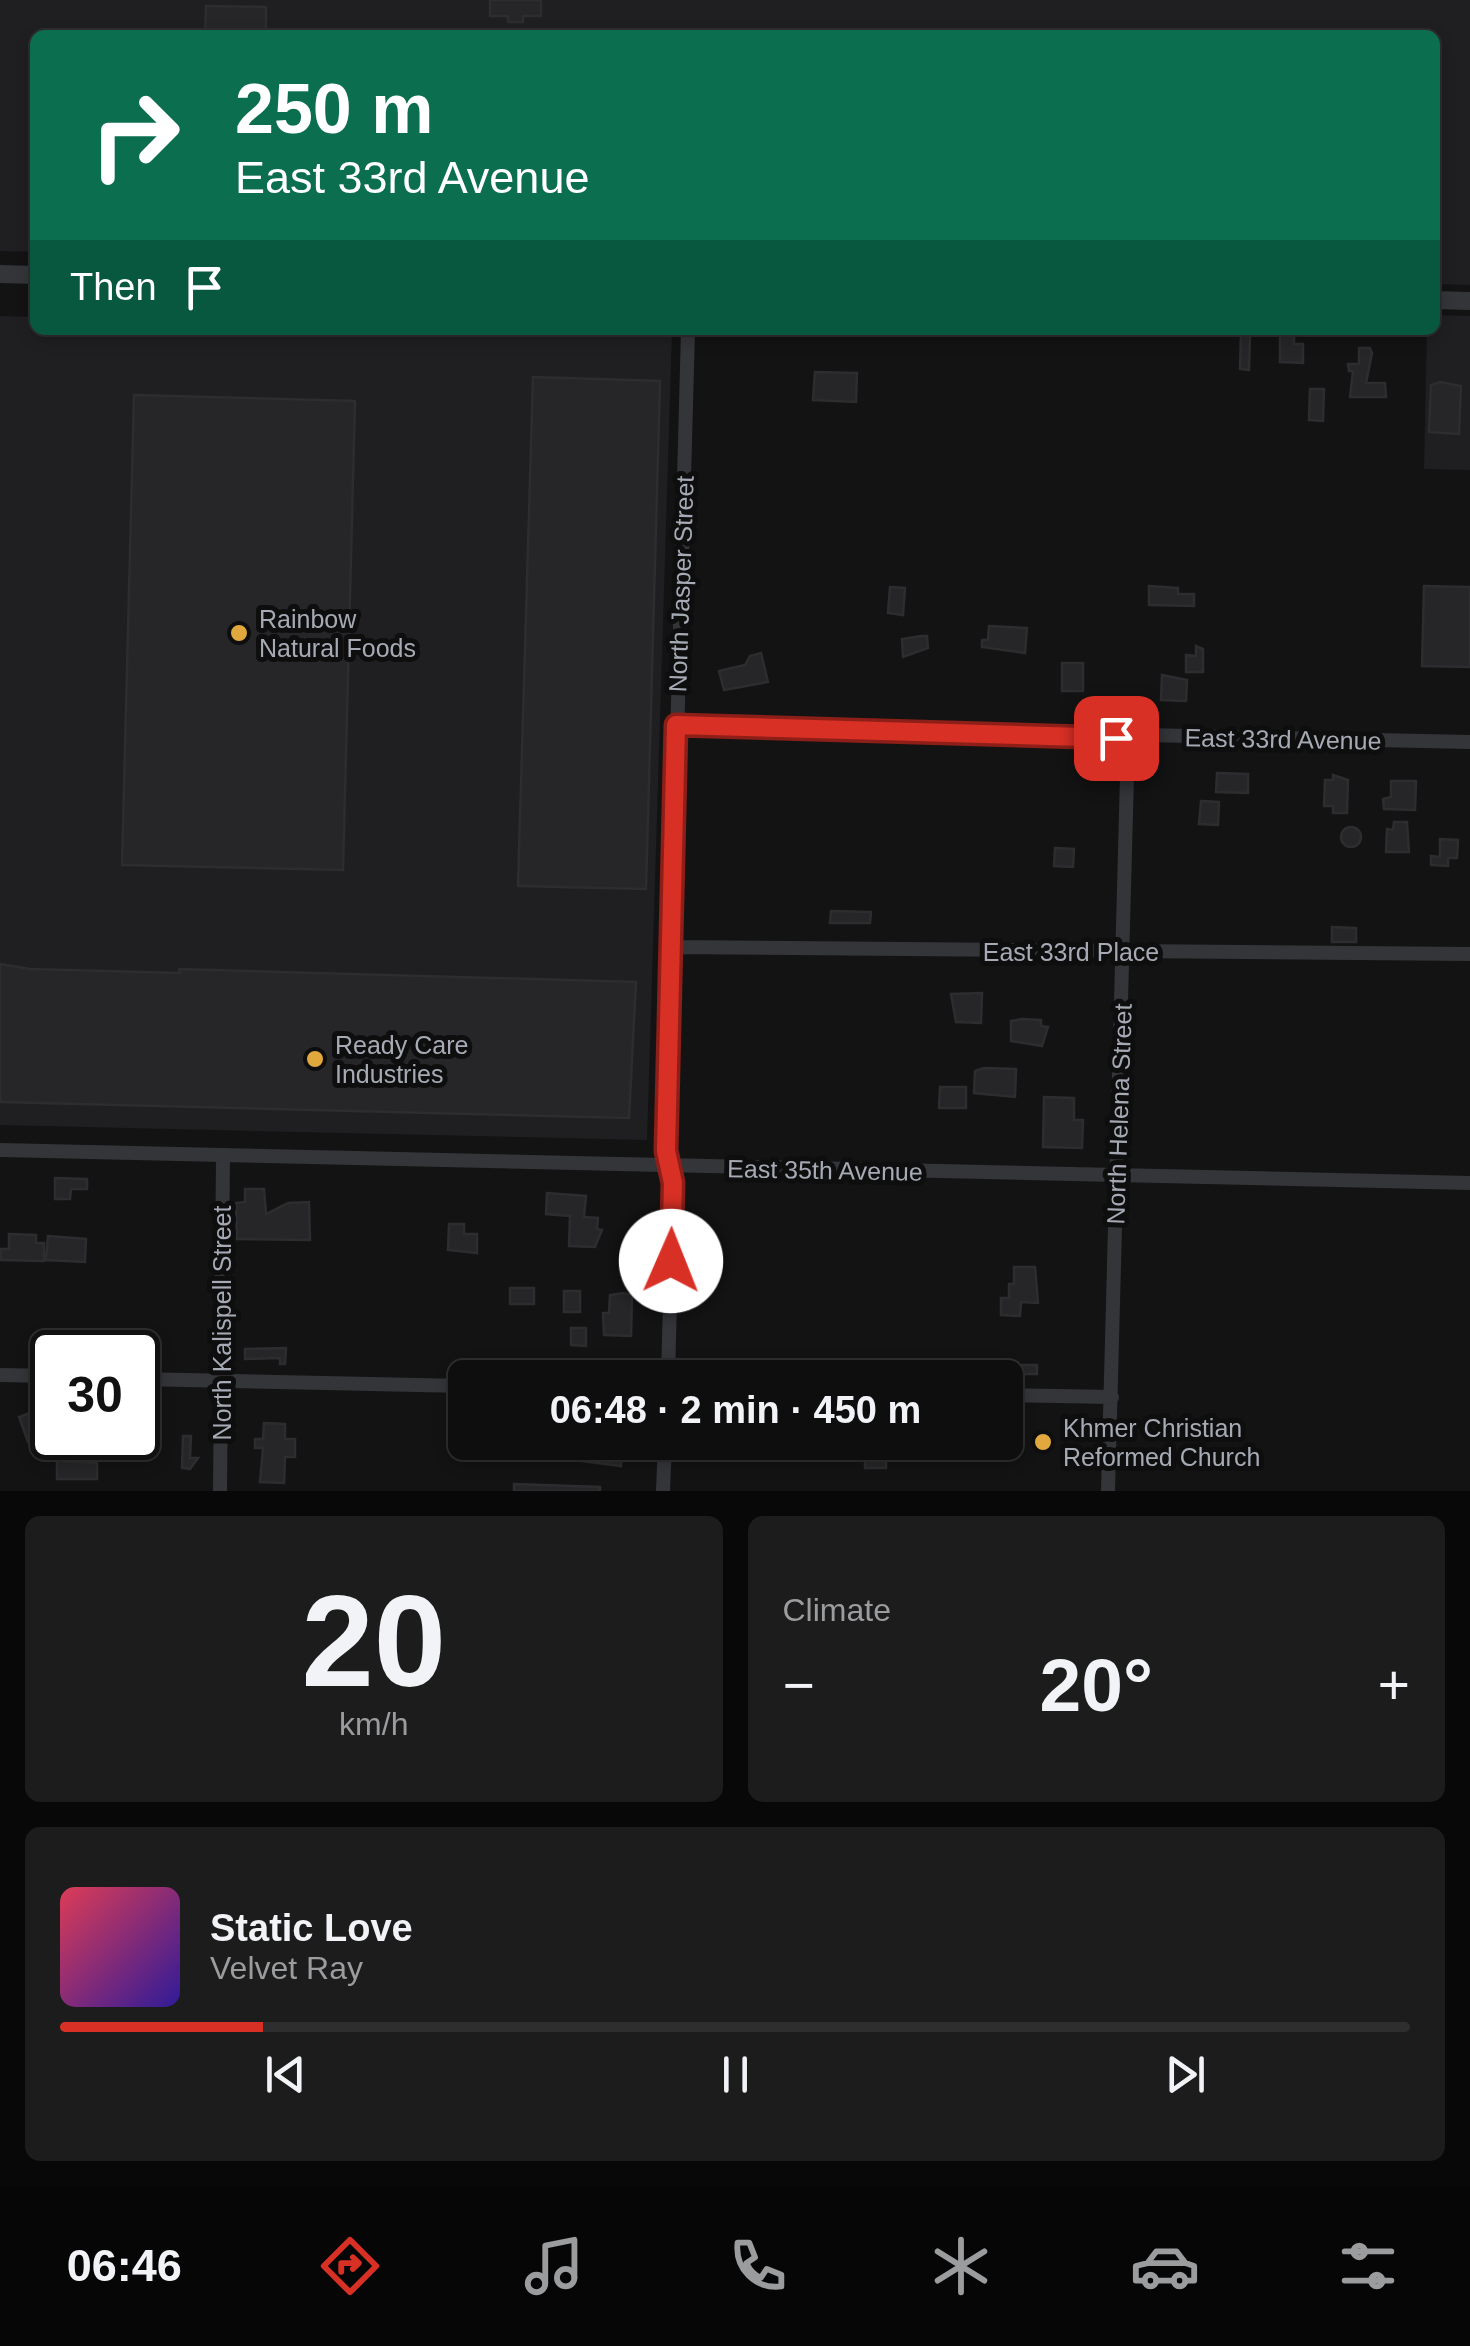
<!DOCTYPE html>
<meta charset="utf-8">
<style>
:root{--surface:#0e0e0f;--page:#1c1c1d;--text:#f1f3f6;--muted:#9b9c9e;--line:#2e2e2f;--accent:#d93025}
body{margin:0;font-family:Helvetica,sans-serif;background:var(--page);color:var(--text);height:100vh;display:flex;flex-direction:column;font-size:38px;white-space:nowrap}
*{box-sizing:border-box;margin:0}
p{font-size:32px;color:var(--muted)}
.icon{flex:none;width:55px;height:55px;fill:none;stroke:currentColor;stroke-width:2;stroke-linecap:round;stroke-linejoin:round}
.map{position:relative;height:1491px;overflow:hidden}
.sheet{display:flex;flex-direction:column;gap:25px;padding:25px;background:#080808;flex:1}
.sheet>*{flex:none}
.hud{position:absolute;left:30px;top:30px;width:1410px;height:305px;border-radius:15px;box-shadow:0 5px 15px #0003,0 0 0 2px var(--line);background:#0b6e4f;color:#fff;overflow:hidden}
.speed{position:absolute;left:30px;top:1330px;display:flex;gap:20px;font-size:50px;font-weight:700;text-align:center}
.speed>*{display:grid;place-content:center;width:130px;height:130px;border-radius:50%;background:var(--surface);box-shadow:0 5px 15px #0003,0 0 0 2px var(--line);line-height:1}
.speed .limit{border:5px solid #111;border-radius:15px;background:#fff;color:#111}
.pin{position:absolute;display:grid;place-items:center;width:85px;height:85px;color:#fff;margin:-42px;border-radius:20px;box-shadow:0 5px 15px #0006}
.me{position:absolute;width:110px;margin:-55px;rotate:1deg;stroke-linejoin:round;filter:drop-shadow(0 0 8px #0008)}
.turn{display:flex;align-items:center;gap:35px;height:210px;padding:0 40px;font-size:45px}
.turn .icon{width:130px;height:130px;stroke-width:2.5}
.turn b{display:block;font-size:70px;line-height:85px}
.then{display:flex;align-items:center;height:95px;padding:0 40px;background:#0003;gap:20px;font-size:38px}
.big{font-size:75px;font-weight:700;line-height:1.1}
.sheet .tile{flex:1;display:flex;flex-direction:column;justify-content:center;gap:15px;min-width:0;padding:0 35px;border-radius:15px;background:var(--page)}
.sheet .dial{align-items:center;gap:0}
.dial b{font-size:130px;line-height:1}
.song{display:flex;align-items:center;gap:30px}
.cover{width:120px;height:120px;border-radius:15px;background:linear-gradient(135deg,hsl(350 70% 55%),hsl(250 70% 35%))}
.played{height:10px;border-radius:5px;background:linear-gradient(90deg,var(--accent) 15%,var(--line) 15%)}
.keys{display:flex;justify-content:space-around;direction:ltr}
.heat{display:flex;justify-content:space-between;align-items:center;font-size:55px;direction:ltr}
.sheet .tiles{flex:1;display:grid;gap:25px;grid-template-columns:1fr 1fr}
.tile:last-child{grid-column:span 2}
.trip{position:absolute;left:448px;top:1360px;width:575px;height:100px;border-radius:15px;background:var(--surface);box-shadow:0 5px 15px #0003,0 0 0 2px var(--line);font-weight:700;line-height:100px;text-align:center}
.tab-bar{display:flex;height:160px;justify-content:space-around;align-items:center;background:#060606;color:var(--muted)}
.tab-bar .icon{width:70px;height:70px}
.tab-bar .active{color:var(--accent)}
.tab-bar b{font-size:45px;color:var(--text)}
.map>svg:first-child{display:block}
</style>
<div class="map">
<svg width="1470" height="1491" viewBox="0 0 1470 1491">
<rect width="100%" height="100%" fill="#131314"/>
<!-- built -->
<path fill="#1f1f21" d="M0,0H1470V285L1435,284V35H35V252L0,251Z
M1435,315L1470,316V470L1424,469L1427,330H1435Z
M0,316L35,317V330H672L647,1140L0,1125Z"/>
<!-- building -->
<path fill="#262628" stroke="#2d2d30" stroke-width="2.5" d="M490,0H541V16H523V22H508V16H490Z
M206,6L266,7V35H205Z
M1241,333L1250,334L1249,370L1240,369Z
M1280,335L1294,336V344H1303V363L1280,362Z
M1359,348H1370L1372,353L1366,383H1385L1386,397H1350L1353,371H1349L1348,364H1359Z
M815,372L857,373L856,402L813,400Z
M533,377L660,381L646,889L518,886Z
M1440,382L1461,386L1459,434L1429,432L1431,385Z
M1310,389H1324L1323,421L1309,420Z
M134,395L355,401L343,870L122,865Z
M1149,586L1178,588V594H1194V606L1149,605Z
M1424,586L1470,587V667L1422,666Z
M890,587L905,588L903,615L888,613Z
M989,626L1027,628L1025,653L982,647V640H988Z
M921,636H927L928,648L903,657L902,639Z
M1196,646L1203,649V672H1186V655L1196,656Z
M761,653L768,682L724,690L719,671L745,665L750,656Z
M1062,663H1083V691H1062Z
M1162,675L1187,680L1186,701L1161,700Z
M1217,773L1248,774V793L1216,792Z
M1333,775L1348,780L1347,813H1333V806H1324L1325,780H1333Z
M1391,781H1416L1415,810L1384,809L1383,799L1391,797Z
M1201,801L1219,802L1218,825L1199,824Z
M1394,822H1407L1409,852H1386L1387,829L1393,830Z
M1341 837a10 10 0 1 1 20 0a10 10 0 1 1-20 0Z
M1440,839L1458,840L1457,858H1448V866L1431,865V856L1440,857Z
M1055,848L1074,849L1073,867L1054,866Z
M831,911L871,912L870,923H830Z
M1332,927L1356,928V942H1332Z
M0,964L30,969L180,973L179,969L636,982L629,1118L0,1102Z
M982,993L981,1023L956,1022L951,994Z
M1022,1019L1041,1020V1026L1048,1027L1042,1046L1011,1041V1021Z
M984,1068L1016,1069L1015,1097L974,1093L975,1071Z
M940,1087H966V1108H939Z
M1044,1097L1074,1098V1120H1083L1082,1148L1043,1147Z
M55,1178L87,1179V1189H71L70,1199H55Z
M245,1189H264L266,1214L288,1203L309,1202L310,1240L237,1239L236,1203L245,1202Z
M547,1193L586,1196L584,1217L598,1218L597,1229L602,1230L595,1247L569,1246L570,1216L546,1214Z
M449,1224H464V1234H477V1253L448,1250Z
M9,1234L36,1235V1243H44V1261L1,1260V1249H9Z
M48,1236L86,1239L85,1262L46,1260Z
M1014,1267H1035L1038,1303L1021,1302L1020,1316L1001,1315V1298H1009V1284H1014Z
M510,1288H534V1304H510Z
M564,1291H580V1312H564Z
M623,1293L632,1295L631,1336L604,1335L603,1313H609L610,1295Z
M571,1328H586V1346L571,1345Z
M286,1348L285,1364H280V1358L245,1359V1349Z
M1004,1365H1037V1374H1004Z
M38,1410L40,1416L52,1414V1434L28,1442L19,1417Z
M264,1423L285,1424V1439H295V1457H285L284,1483L260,1482L263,1448H255V1439H263Z
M183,1436H191L190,1458H198L190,1469L182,1468Z
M590,1442H622L621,1466L581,1461L582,1449L590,1450Z
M843,1442H886V1468H865V1460H850V1450H843Z
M57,1461L97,1463V1479H57Z
M514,1484L600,1487V1491H514Z"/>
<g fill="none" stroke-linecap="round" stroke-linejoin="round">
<!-- minor -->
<path stroke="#343539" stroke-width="14" d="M676,725L1470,742
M673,947L1470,954
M0,1150L1470,1183
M0,1375L52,1376
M668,1378L673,1183L666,1151L688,330
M138,1379L465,1386
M1005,1395L1112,1397
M220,1491L223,1155
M663,1491L665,1442
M1108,1491L1128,738"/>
<!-- tertiary -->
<path stroke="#343539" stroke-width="18" d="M0,274L35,275
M1435,300L1470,301"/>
</g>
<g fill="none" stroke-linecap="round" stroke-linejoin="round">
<defs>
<path id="route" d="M671,1261L673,1183L666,1151L676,725L1116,738"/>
</defs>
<!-- route casing -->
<use href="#route" stroke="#8d1f18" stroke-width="25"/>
<!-- route -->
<use href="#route" stroke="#d93025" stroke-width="18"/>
</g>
<!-- markers -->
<g fill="#e1a83e" stroke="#0e0e0f" stroke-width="4">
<circle cx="239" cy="633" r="10"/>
<circle cx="315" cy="1059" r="10"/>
<circle cx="1043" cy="1442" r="10"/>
</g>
<g text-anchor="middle" stroke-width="10" stroke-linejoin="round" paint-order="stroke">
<!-- street labels -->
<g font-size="25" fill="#a6aab4" stroke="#0e0e0f">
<text transform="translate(681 584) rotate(-88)" y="9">North Jasper Street</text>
<text transform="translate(1283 739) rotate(1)" y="9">East 33rd Avenue</text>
<text x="1071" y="961">East 33rd Place</text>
<text transform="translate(1119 1114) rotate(-88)" y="9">North Helena Street</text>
<text transform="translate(825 1170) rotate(1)" y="9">East 35th Avenue</text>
<text transform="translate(222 1323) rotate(-90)" y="9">North Kalispell Street</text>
</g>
<!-- poi labels -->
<g font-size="25" fill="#a6aab4" stroke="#0e0e0f" text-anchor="start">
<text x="259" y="628">Rainbow<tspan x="259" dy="29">Natural Foods</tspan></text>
<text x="335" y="1054">Ready Care<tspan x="335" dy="29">Industries</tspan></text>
<text x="1063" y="1437">Khmer Christian<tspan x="1063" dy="29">Reformed Church</tspan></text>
</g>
</g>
</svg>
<div class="speed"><div class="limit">30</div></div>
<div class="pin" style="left:1116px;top:738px;background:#d93025"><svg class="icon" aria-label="arrive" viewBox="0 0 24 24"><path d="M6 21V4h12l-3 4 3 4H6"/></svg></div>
<svg class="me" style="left:671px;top:1261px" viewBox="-20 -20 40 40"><circle r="19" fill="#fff"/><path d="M0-13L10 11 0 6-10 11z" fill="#d93025"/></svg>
<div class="trip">06:48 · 2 min · 450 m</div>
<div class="hud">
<div class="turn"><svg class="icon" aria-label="right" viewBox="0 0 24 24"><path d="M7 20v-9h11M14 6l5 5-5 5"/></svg><div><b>250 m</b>East 33rd Avenue</div></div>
<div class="then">Then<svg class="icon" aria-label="arrive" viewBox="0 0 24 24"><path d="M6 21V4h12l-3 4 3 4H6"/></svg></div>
</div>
</div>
<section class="sheet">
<div class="tiles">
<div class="tile dial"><b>20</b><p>km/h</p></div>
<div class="tile"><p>Climate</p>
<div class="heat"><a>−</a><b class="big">20°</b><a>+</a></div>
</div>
<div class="tile">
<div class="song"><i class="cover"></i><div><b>Static Love</b><p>Velvet Ray</p></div></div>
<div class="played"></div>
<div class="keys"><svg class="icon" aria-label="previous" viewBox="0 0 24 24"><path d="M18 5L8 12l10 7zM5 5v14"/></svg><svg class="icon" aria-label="pause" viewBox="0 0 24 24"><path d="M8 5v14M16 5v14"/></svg><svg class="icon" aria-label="next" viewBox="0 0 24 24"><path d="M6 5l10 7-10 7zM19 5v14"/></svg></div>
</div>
</div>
</section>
<nav class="tab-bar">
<b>06:46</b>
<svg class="icon active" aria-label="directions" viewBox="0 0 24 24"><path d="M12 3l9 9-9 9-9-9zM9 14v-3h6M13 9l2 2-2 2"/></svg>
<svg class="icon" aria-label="music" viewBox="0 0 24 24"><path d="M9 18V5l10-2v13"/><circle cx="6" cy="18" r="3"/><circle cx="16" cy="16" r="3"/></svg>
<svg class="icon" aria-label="phone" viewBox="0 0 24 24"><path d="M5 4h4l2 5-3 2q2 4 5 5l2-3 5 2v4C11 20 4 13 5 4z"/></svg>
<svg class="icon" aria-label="climate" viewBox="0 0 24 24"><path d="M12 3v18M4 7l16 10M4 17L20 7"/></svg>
<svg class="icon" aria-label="car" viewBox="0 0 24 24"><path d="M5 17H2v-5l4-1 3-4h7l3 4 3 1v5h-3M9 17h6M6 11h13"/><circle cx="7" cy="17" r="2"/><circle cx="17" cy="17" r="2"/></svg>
<svg class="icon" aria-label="filters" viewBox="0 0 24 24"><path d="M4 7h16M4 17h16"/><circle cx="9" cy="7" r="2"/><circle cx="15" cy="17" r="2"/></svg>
</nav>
